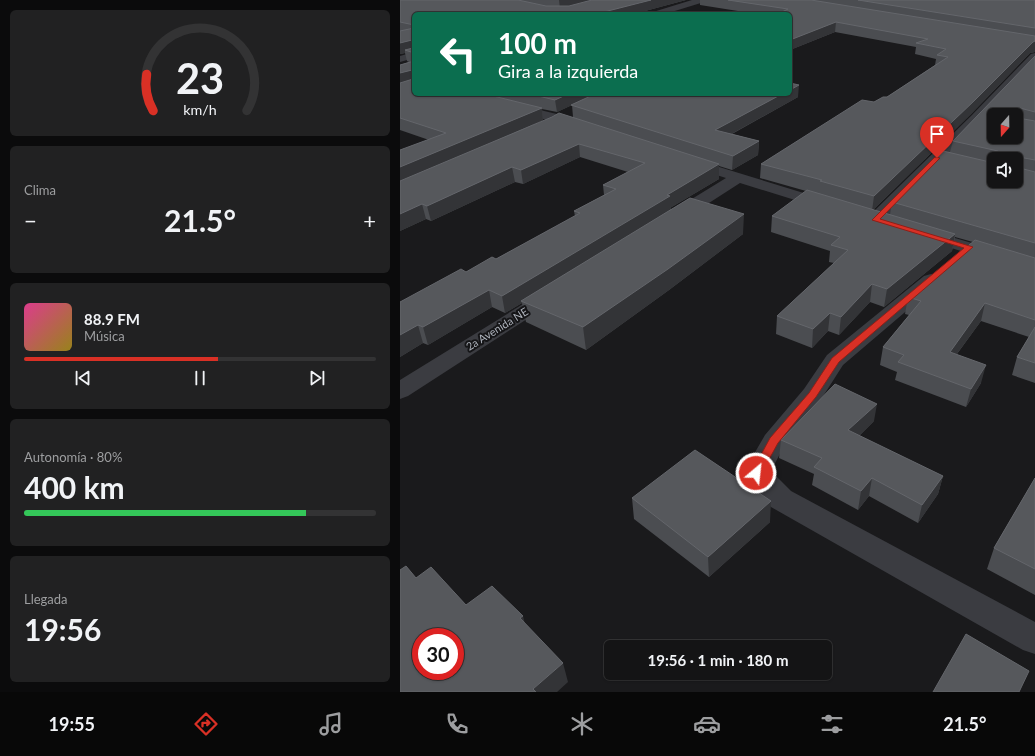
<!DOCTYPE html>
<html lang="es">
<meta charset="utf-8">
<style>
:root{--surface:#141415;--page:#212122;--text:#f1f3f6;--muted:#9d9ea0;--line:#333334;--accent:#d93025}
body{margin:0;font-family:Lato,sans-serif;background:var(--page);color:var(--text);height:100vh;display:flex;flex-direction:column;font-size:15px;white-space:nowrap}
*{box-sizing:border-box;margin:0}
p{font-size:13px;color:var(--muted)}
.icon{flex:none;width:22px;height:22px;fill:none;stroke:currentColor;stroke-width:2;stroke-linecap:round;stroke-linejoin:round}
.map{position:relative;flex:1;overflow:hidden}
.side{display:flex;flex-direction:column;gap:10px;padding:10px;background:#0b0b0c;width:400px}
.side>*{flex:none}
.banner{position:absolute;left:12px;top:12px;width:380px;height:84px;border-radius:6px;box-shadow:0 1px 3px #0004,0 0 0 1px var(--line);background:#0b6e4f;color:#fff;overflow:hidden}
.needle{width:26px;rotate:200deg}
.controls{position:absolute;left:587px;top:108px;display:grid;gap:8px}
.controls a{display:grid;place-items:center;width:36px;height:36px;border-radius:6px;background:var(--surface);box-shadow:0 1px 3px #0004,0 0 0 1px var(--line);font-size:20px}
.speed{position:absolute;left:12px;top:628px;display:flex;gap:8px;font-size:20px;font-weight:700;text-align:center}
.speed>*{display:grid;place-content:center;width:52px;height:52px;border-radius:50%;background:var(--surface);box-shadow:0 1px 3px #0004,0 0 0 1px var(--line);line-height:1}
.speed .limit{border:6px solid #d22;background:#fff;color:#111}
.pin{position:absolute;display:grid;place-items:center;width:34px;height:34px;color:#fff;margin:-41px -17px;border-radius:50% 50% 50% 0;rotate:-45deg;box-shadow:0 0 4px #0007}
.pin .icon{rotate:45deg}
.me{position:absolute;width:44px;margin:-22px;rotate:28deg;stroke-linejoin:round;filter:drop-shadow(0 0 3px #0008)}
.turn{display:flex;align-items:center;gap:14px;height:84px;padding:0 20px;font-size:18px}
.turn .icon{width:52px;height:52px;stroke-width:2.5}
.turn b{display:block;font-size:28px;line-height:34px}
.big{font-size:30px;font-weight:700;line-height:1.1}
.side .widget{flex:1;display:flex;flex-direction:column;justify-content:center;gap:6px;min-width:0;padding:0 14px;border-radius:6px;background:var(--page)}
.side .dial{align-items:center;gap:0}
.dial svg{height:104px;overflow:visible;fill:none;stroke:var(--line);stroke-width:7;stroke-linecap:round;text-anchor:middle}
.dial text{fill:var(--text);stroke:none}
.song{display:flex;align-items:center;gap:12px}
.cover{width:48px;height:48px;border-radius:6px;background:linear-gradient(135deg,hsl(330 70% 55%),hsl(50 70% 35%))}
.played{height:4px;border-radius:2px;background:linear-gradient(90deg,var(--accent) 55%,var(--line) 55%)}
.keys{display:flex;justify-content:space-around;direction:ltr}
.heat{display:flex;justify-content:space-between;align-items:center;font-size:22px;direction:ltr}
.charge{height:6px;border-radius:3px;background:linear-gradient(90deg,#34c759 80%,var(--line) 0)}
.trip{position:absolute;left:204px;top:640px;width:228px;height:40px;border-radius:6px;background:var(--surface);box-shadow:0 1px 3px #0004,0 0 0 1px var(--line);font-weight:700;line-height:40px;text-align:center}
.tabs{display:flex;height:64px;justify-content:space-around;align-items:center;background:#080808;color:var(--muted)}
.tabs .icon{width:28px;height:28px}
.tabs .selected{color:var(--accent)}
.tabs b{font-size:18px;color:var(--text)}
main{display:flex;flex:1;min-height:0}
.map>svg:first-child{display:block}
</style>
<main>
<section class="side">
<div class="widget dial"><svg viewBox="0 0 100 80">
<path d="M14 69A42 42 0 1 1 86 69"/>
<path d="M14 69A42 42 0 0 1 9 41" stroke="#d93025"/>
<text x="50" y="56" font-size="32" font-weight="700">23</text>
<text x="50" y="72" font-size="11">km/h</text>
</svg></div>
<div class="widget"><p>Clima</p>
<div class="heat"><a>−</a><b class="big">21.5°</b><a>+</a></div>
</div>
<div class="widget">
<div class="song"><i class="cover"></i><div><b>88.9 FM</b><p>Música</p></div></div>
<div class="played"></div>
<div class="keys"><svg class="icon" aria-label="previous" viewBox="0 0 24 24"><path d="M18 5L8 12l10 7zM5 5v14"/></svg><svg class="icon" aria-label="pause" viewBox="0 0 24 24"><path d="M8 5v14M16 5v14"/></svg><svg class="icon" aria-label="next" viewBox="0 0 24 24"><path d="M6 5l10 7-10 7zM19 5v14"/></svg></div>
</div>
<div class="widget"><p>Autonomía · 80%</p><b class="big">400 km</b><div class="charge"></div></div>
<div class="widget"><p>Llegada</p><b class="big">19:56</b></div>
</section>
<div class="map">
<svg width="635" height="692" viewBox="0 0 635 692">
<rect width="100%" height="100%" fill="#1a1a1c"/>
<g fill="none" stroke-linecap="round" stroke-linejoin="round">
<!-- minor -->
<path fill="#3b3c41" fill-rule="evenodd" d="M292,0H305L304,2L265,14H252L253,12Z
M14,52V58L0,62V56Z
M635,53V62L582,121L481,224L475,225L469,224L466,220L469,216L572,115L631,54Z
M53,94H74L165,116L186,123L188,126L186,129L181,130L155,122L55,97Z
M290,158L433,202L435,205L433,208L427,210L340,183L281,221L275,222L269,221L267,217L269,213L326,178L285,165L283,162L285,159Z
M525,229L635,262V274L519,238L516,234L519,230Z
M531,274L538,276L541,280L538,284L443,365L420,401L384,446L371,471L391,491L635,622V654L623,650L371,507L347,480L343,473L365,435L404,389L427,355L524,276Z
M148,291L155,293L158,297L155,301L8,396L0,399V380L141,293Z"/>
</g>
<!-- wall -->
<path fill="#4b4d51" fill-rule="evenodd" d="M0,0H286L234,14H14V94H390L398,97L332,134L359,141L358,155L332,170L319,166V179L270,208L271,209L343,234L269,290L186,350L126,322L122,303L105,313L92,307L28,345L23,343L0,357V302L66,272L96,259L175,216L174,211L204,195L203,185L228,172L180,157L123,184L115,182L31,221L26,219L0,231V150L29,140L0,130V65L9,62L7,61L5,53L0,54ZM172,105L173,117L127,128L143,120L142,109L157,112Z
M300,0H635V52L630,53L571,114L473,210L490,215L492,202L550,152L553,141L635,56V383L612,375L617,357L629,337L581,321L557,354L581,383L566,407L495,380L497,372L480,365L483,347L509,315L505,314L508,297L573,242L555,237L552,251L484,307L470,302L439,335L428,331L412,348L376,334L377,316L434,263L429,262L430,251L371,232L372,216L406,191L360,178L361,164L474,102L487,97L535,65L536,59L515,54L516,47L435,32L390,50V14H357L300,5ZM594,159H616L594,181Z
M474,421L459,436L543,476L538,494L518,523L469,496L458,510L412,485L414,474L379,458L381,440Z
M635,478V595L587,569L594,548Z
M232,498L370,522L309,577L234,519Z"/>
<!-- shaded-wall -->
<path fill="#333437" d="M159,0H196L160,9Z
M251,0H286L234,14H196Z
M436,22L435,32L390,50V40Z
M12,40L14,51L5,50V53L0,54V43Z
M635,41V52L630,53L571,114L472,211L474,196L633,42Z
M12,70L14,78L0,86V73Z
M399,85L398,97L315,143V130L382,94H390V90Z
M168,94H196L157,112L155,100Z
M142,108L143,120L0,183V167Z
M359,141L358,155L332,170L333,156Z
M179,144L180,157L123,184L121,170Z
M319,164V179L270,208L271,211L121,301L122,303L105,313L102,296L267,195Z
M112,167L115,182L31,221L27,206Z
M22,204L26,219L0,231V214Z
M344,214L343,234L269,290L186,350L183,327Z
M555,234L552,251L484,307L487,289Z
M472,284L470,302L439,335L441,317Z
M89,290L92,307L28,345L23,327Z
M585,303L581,321L545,370L550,352Z
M430,313L428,331L412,348L413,329Z
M18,325L23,343L0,357V335Z
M586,365L581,383L566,407L571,389Z
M477,404L474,421L446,448L448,430Z
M543,476L538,494L518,523L522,505Z
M472,478L469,496L458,510L461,491Z
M371,501L370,522L309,577L308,557Z
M123,616L128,636L120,618Z
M163,663L168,682L157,692H134L133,689Z"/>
<!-- building -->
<path fill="#56585c" stroke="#64666b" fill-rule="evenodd" d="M0,0H118L146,6H169L192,0H251L196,14H14V25L0,22Z
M328,0H411L635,36V41L633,42L574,101L474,196L420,181L422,180L361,164L462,100L474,102L483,97H487L548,57L537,55L546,49L516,43L528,39L436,22L390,40V14H378L388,9Z
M458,0H635V28Z
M14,28V53L5,50L13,48L12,40L0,43V31Z
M635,56V112L620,108L618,109V118L635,121V160L619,157L618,165H616V159H598V151L553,141ZM594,115H616V137H594Z
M14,61V94H85L142,108L0,167V150L46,133L0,118V83L13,79L12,70L0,73V65Z
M390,83L399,85L390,90Z
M130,94H168L155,100Z
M195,94H382L315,130L359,141L333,156L171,105Z
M159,113L319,164L267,195L270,196L102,296L89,290L23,327L18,325L0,335V302L61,269L66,272L92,257L96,259L180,213L174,211L216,189L203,185L245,163L179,144L121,170L112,167L27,206L22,204L0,214V181L152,117Z
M543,151L594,163V181H616V167L635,172V243L492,202Z
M407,190L555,234L487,289L472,284L441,317L430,313L413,329L377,316L448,250L431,245L440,237L372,216Z
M290,198L344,214L268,269L183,327L121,301Z
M575,240L635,258V320L585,303L550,352L586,365L571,389L498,362L504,355L483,347L521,301L508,297Z
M635,327V363L617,357Z
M435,384L477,404L448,430L543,476L522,505L472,478L461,491L414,467L422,458L381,440Z
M295,450L371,501L308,557L232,498Z
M635,478V569L594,548Z
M6,566L16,578L31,567L66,605L92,586L123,616L120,618L163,663L133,689L136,692H0V570ZM21,637H55V671H21Z
M566,634L629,671L619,692H533Z"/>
<!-- route -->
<path fill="#d93025" stroke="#8d1f18" d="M535,157L540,158L480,219L573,247L439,362L416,397L378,443L360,476L356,477L353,476L351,473L370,438L409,393L432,358L564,248L472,220Z"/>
<g text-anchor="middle" stroke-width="4" stroke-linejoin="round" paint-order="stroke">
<!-- street labels -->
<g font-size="11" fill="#adb2bb" stroke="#151517">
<text transform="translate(97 329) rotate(-32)" y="4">2a Avenida NE</text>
</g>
</g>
</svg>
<div class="controls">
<a><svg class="needle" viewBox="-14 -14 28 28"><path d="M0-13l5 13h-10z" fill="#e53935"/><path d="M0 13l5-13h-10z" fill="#9d9ea0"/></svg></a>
<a><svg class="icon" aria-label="sound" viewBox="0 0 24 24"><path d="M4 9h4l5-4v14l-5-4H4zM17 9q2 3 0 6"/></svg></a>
</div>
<div class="speed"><div class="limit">30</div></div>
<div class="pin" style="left:537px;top:158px;background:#d93025"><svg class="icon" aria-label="arrive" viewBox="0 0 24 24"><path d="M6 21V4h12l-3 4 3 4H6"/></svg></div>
<svg class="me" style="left:356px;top:473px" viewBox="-20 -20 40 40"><circle r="17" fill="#d93025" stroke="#fff" stroke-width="3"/><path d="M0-11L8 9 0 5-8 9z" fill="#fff"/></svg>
<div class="trip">19:56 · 1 min · 180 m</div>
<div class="banner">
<div class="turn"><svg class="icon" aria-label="left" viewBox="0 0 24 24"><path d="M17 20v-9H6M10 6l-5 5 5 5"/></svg><div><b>100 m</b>Gira a la izquierda</div></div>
</div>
</div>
</main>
<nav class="tabs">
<b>19:55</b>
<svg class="icon selected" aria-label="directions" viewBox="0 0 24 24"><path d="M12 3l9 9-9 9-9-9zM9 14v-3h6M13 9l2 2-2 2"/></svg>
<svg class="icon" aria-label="music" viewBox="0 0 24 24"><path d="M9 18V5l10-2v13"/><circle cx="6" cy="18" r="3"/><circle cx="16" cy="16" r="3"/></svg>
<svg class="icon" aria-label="phone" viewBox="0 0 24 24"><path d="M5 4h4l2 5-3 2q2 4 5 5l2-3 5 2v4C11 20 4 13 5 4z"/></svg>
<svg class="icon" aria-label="climate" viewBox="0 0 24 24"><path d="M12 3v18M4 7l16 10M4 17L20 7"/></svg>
<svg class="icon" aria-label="car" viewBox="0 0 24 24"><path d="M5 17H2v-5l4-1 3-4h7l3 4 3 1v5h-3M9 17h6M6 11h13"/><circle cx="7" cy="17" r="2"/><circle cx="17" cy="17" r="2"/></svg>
<svg class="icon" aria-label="filters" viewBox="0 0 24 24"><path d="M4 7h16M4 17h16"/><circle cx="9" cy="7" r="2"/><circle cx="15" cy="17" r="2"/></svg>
<b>21.5°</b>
</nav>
